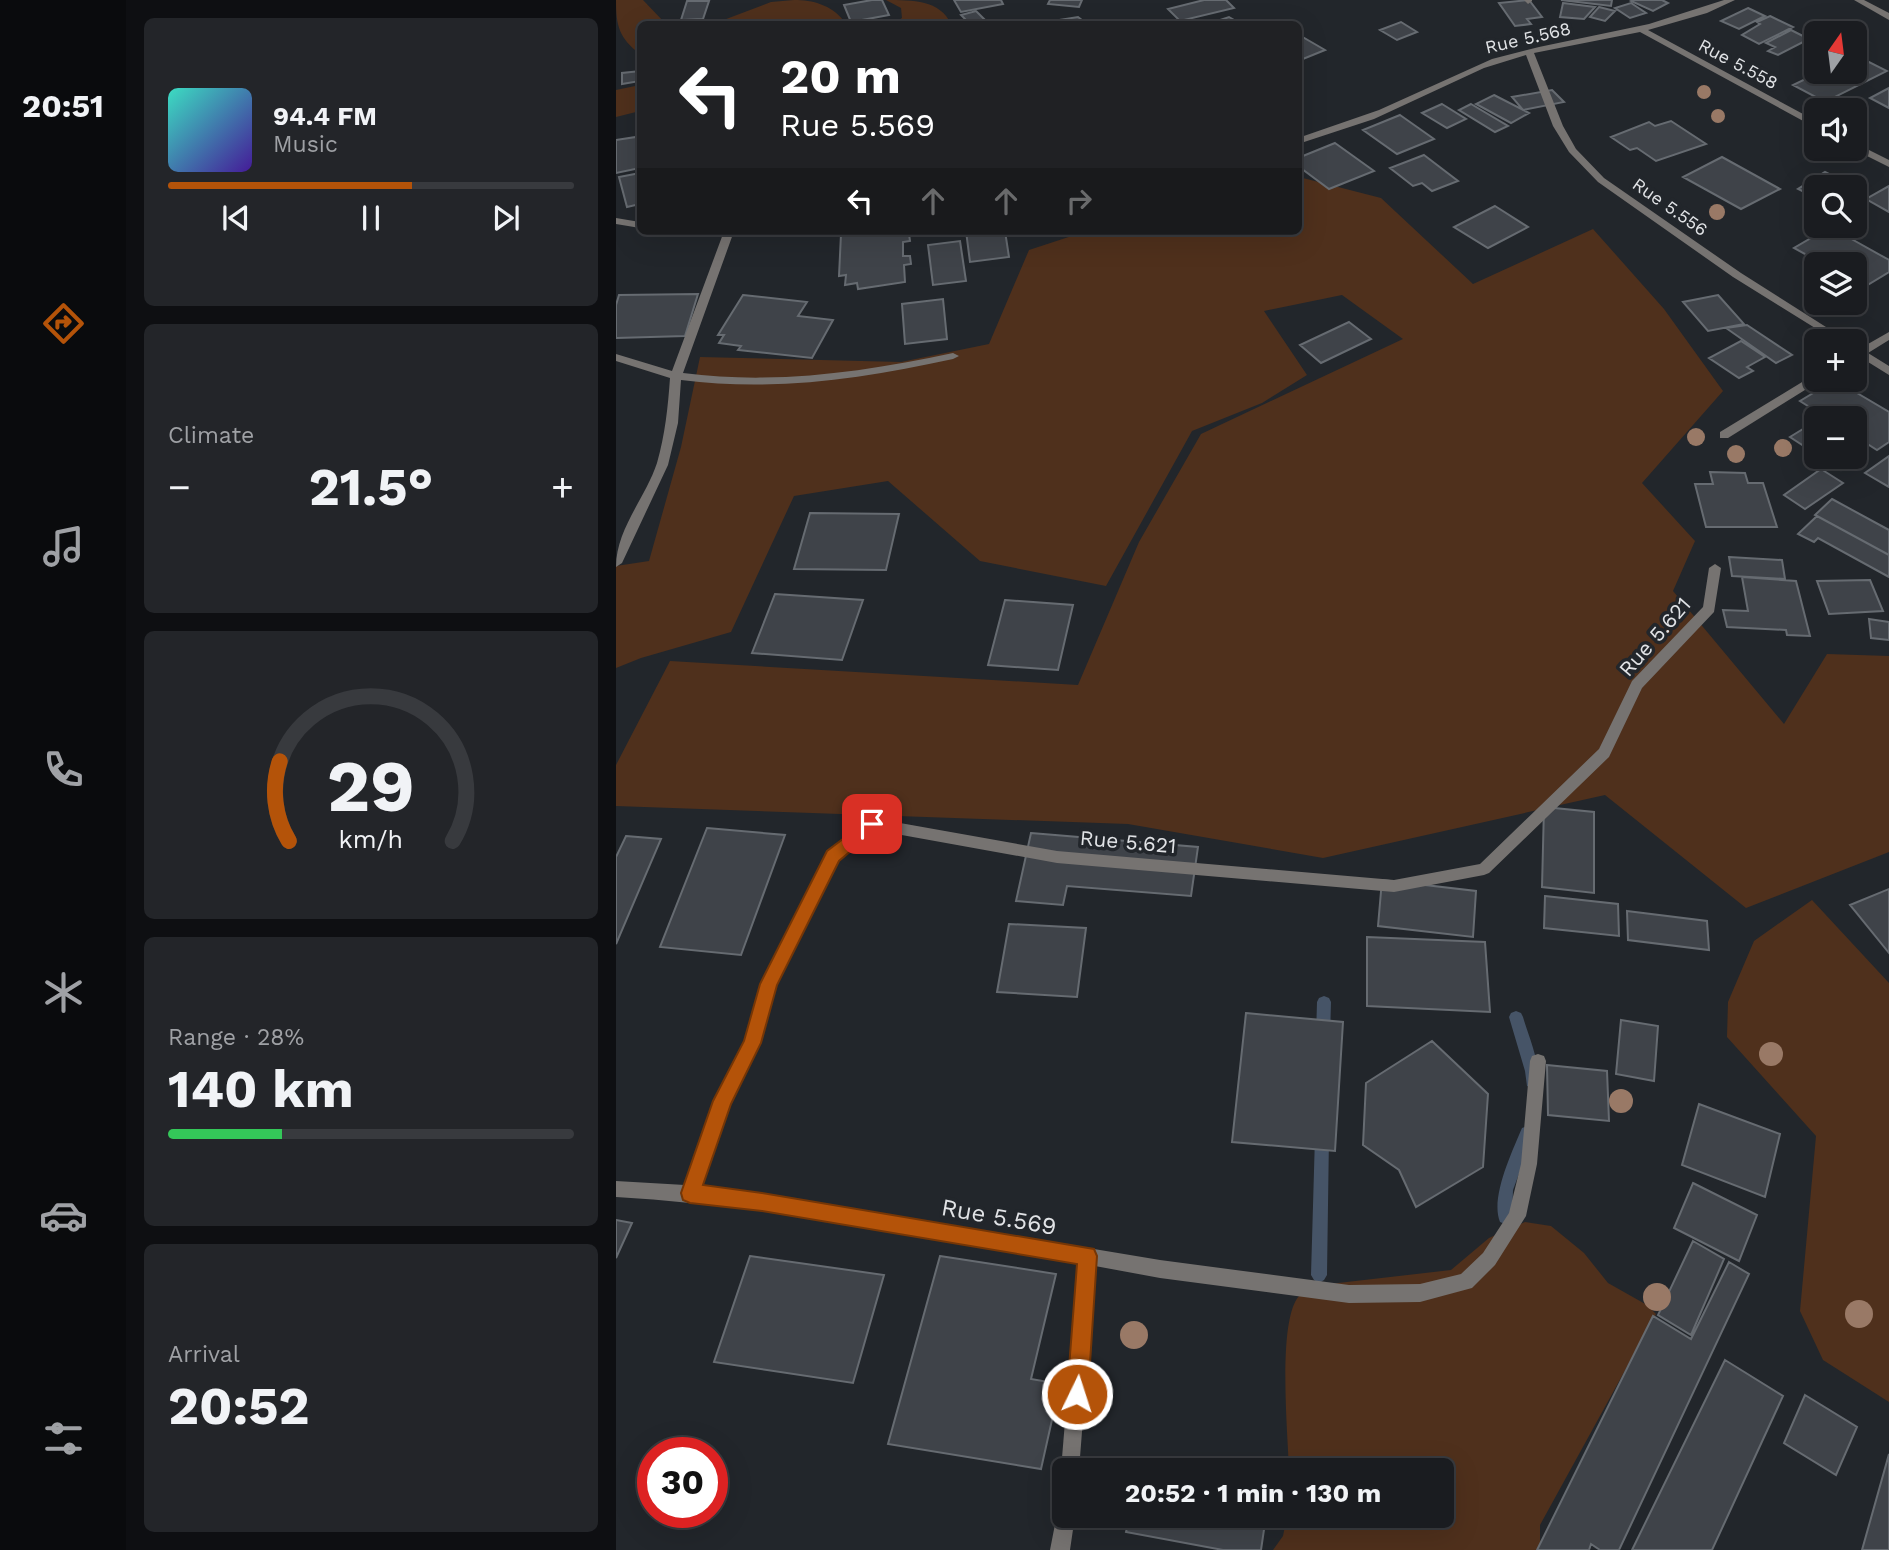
<!DOCTYPE html>
<meta charset="utf-8">
<style>
:root{--surface:#1a1c20;--page:#232529;--text:#f1f3f6;--muted:#9fa1a5;--line:#383a3e;--accent:#b45309}
body{margin:0;font-family:"Work Sans",sans-serif;background:var(--page);color:var(--text);height:100vh;display:flex;flex-direction:column;font-size:26px;white-space:nowrap}
*{box-sizing:border-box;margin:0}
p{font-size:23px;color:var(--muted)}
.icon{flex:none;width:38px;height:38px;fill:none;stroke:currentColor;stroke-width:2;stroke-linecap:round;stroke-linejoin:round}
.map{position:relative;flex:1;overflow:hidden}
.sheet{display:flex;flex-direction:column;gap:18px;padding:18px;background:#0e0f12;width:490px}
.sheet>*{flex:none}
.guide{position:absolute;left:21px;top:21px;width:665px;height:214px;border-radius:10px;box-shadow:0 7px 28px #0002,0 0 0 2px var(--line);background:#202124;color:#fff;overflow:hidden}
.needle{width:46px;rotate:14deg}
.buttons{position:absolute;left:1188px;top:21px;display:grid;gap:14px}
.buttons a{display:grid;place-items:center;width:63px;height:63px;border-radius:10px;background:var(--surface);box-shadow:0 7px 28px #0002,0 0 0 2px var(--line);font-size:35px}
.speed{position:absolute;left:21px;top:1437px;display:flex;gap:14px;font-size:35px;font-weight:700;text-align:center}
.speed>*{display:grid;place-content:center;width:91px;height:91px;border-radius:50%;background:var(--surface);box-shadow:0 7px 28px #0002,0 0 0 2px var(--line);line-height:1}
.speed .limit{border:10px solid #d22;background:#fff;color:#111}
.pin{position:absolute;display:grid;place-items:center;width:60px;height:60px;color:#fff;margin:-30px;border-radius:14px;box-shadow:0 4px 10px #0006}
.me{position:absolute;width:77px;margin:-38px;rotate:4deg;stroke-linejoin:round;filter:drop-shadow(0 0 5px #0008)}
.turn{display:flex;align-items:center;gap:24px;height:147px;padding:0 28px;font-size:32px}
.turn .icon{width:91px;height:91px;stroke-width:2.5}
.turn b{display:block;font-size:49px;line-height:60px}
.lanes{display:flex;align-items:center;height:66px;padding:0 28px;background:#0003;justify-content:center;gap:35px;direction:ltr}
.lanes .off{opacity:.35}
.big{font-size:52px;font-weight:700;line-height:1.1}
.sheet .tile{flex:1;display:flex;flex-direction:column;justify-content:center;gap:10px;min-width:0;padding:0 24px;border-radius:10px;background:var(--page)}
.sheet .dial{align-items:center;gap:0}
.dial svg{height:182px;overflow:visible;fill:none;stroke:var(--line);stroke-width:7;stroke-linecap:round;text-anchor:middle}
.dial text{fill:var(--text);stroke:none}
.song{display:flex;align-items:center;gap:21px}
.cover{width:84px;height:84px;border-radius:10px;background:linear-gradient(135deg,hsl(170 70% 55%),hsl(260 70% 35%))}
.played{height:7px;border-radius:4px;background:linear-gradient(90deg,var(--accent) 60%,var(--line) 60%)}
.keys{display:flex;justify-content:space-around;direction:ltr}
.heat{display:flex;justify-content:space-between;align-items:center;font-size:38px;direction:ltr}
.charge{height:10px;border-radius:5px;background:linear-gradient(90deg,#34c759 28%,var(--line) 0)}
.trip{position:absolute;left:436px;top:1458px;width:402px;height:70px;border-radius:10px;background:var(--surface);box-shadow:0 7px 28px #0002,0 0 0 2px var(--line);font-weight:700;line-height:70px;text-align:center}
main{display:flex;flex:1;min-height:0}
.dock{display:flex;flex-direction:column;width:126px;justify-content:space-around;align-items:center;background:#0a0b0d;color:var(--muted)}
.dock .icon{width:49px;height:49px}
.dock .current{color:var(--accent)}
.dock b{font-size:32px;color:var(--text)}
.map>svg:first-child{display:block}
</style>
<main>
<nav class="dock">
<b>20:51</b>
<svg class="icon current" aria-label="directions" viewBox="0 0 24 24"><path d="M12 3l9 9-9 9-9-9zM9 14v-3h6M13 9l2 2-2 2"/></svg>
<svg class="icon" aria-label="music" viewBox="0 0 24 24"><path d="M9 18V5l10-2v13"/><circle cx="6" cy="18" r="3"/><circle cx="16" cy="16" r="3"/></svg>
<svg class="icon" aria-label="phone" viewBox="0 0 24 24"><path d="M5 4h4l2 5-3 2q2 4 5 5l2-3 5 2v4C11 20 4 13 5 4z"/></svg>
<svg class="icon" aria-label="climate" viewBox="0 0 24 24"><path d="M12 3v18M4 7l16 10M4 17L20 7"/></svg>
<svg class="icon" aria-label="car" viewBox="0 0 24 24"><path d="M5 17H2v-5l4-1 3-4h7l3 4 3 1v5h-3M9 17h6M6 11h13"/><circle cx="7" cy="17" r="2"/><circle cx="17" cy="17" r="2"/></svg>
<svg class="icon" aria-label="filters" viewBox="0 0 24 24"><path d="M4 7h16M4 17h16"/><circle cx="9" cy="7" r="2"/><circle cx="15" cy="17" r="2"/></svg>
</nav>
<section class="sheet">
<div class="tile">
<div class="song"><i class="cover"></i><div><b>94.4 FM</b><p>Music</p></div></div>
<div class="played"></div>
<div class="keys"><svg class="icon" aria-label="previous" viewBox="0 0 24 24"><path d="M18 5L8 12l10 7zM5 5v14"/></svg><svg class="icon" aria-label="pause" viewBox="0 0 24 24"><path d="M8 5v14M16 5v14"/></svg><svg class="icon" aria-label="next" viewBox="0 0 24 24"><path d="M6 5l10 7-10 7zM19 5v14"/></svg></div>
</div>
<div class="tile"><p>Climate</p>
<div class="heat"><a>−</a><b class="big">21.5°</b><a>+</a></div>
</div>
<div class="tile dial"><svg viewBox="0 0 100 80">
<path d="M14 69A42 42 0 1 1 86 69"/>
<path d="M14 69A42 42 0 0 1 10 34" stroke="#b45309"/>
<text x="50" y="56" font-size="32" font-weight="700">29</text>
<text x="50" y="72" font-size="11">km/h</text>
</svg></div>
<div class="tile"><p>Range · 28%</p><b class="big">140 km</b><div class="charge"></div></div>
<div class="tile"><p>Arrival</p><b class="big">20:52</b></div>
</section>
<div class="map">
<svg width="1273" height="1550" viewBox="0 0 1273 1550">
<rect width="100%" height="100%" fill="#22262b"/>
<!-- green -->
<path fill="#4f301c" d="M0,0H27L48,22L57,24H24V54C3,38 0,26 0,0Z
M178,0C197,0 215,5 227,20L221,24H97L155,2Z
M270,0C297,0 324,0 335,24H254L278,23L286,18L285,8Z
M24,85V111L0,117V90Z
M683,177L765,198L857,284L977,229L1048,309L1107,391L1026,483L1079,541L1057,591L1168,724L1211,654L1273,656V852L1130,908L989,795L707,858L512,824L0,806V765L54,661L462,685L523,542L585,434L787,339L726,295L648,311L691,375L646,403L576,431L490,586L364,561L272,481L178,496L115,632L25,658L0,668V566L33,561L65,447L84,357L285,362L373,344L413,250L471,231H682Z
M1196,900L1273,983V1402L1207,1360L1184,1311L1200,1136L1111,1037L1112,1002L1138,941Z
M909,1222L935,1226L968,1253L992,1283L1031,1305L1040,1314L924,1525V1540L931,1550H657L667,1536L671,1516H826V1470H673C672,1435 661,1321 683,1296C686,1292 692,1289 696,1286L835,1270L873,1238Z"/>
<g fill="none" stroke-linecap="round" stroke-linejoin="round">
<!-- stream -->
<path fill="#465467" fill-rule="evenodd" d="M708,996L713,998L715,1002L714,1037L712,1041L707,1043L702,1041L700,1037L701,1002L703,998Z
M900,1011L905,1013L907,1017C912,1035 927,1068 921,1086L916,1088L911,1086L909,1071L893,1017L895,1013Z
M911,1126L916,1128L918,1133L897,1190L896,1217L894,1222L889,1224L884,1222C874,1198 896,1152 906,1128Z
M706,1129L711,1131L713,1136L711,1275L708,1280L703,1283L698,1280L695,1275L699,1136L701,1131Z"/>
</g>
<!-- building -->
<path fill="#3f4349" stroke="#666b71" stroke-width="2" d="M256,0H266L273,15L235,22L228,5Z
M338,0H385L387,4L345,12Z
M434,0H466L463,7L432,4Z
M588,0H610L618,8L564,21L552,9Z
M913,0L926,17L911,19L915,24L899,26L883,3Z
M945,0H996L995,6Z
M1017,0H1046L1052,3L1037,11L1015,1Z
M71,1H93L87,19L65,20Z
M947,3L979,7L968,19L944,17Z
M1015,3L1030,13L1014,18L999,8Z
M983,7L999,11L989,21L974,17Z
M1132,8L1149,16L1123,29L1105,21Z
M360,11L372,23L354,24L345,15Z
M1154,16L1177,27L1143,44L1126,35L1144,24L1141,22Z
M462,17L471,24L424,23Z
M613,17L625,24H592Z
M785,22L801,32L781,40L764,30Z
M1175,30L1193,39L1162,55L1152,51L1159,47L1150,43Z
M682,35H683L709,50L682,61Z
M1239,55L1271,71L1209,102L1177,85L1204,72H1239Z
M24,71V81L6,84V73Z
M1273,88V108L1254,98Z
M936,90L948,102L907,110L896,97Z
M878,95L913,113L895,123L860,104Z
M826,104L850,119L831,128L806,113Z
M855,104L892,126L879,132L843,110Z
M784,115L818,139L781,154L747,130Z
M1055,121L1090,144L1040,161L1021,148L1014,150L995,137L1033,122L1039,126Z
M20,137L24,168L0,173V140Z
M719,143L758,171L713,189L682,166V158Z
M808,155L842,181L816,191L806,183L797,186L774,168Z
M1106,157L1164,189L1125,209L1067,177Z
M1209,172L1250,192L1239,199V187H1200V198L1182,189Z
M24,173V204L11,207L3,177Z
M1273,186V212L1250,199Z
M879,206L912,227L872,248L838,227Z
M1214,227L1273,260V272L1240,292L1239,264H1207L1178,248Z
M247,231H288V235L293,234L294,241L287,242V256H294L295,264L288,265L289,282L242,289L241,283L229,285L230,275L223,276L225,234Z
M350,231H389L393,257L354,262Z
M344,241L350,281L317,285L312,245Z
M82,294L69,336L0,338V305L3,295Z
M127,295L191,302L182,316L217,320L196,358L122,350L125,346L103,343L108,335H102Z
M1102,295L1128,324L1092,331L1067,302Z
M327,299L331,339L289,344L286,304Z
M733,322L755,339L705,363L684,345Z
M1131,325L1176,355L1160,363L1110,328Z
M1125,341L1149,357L1131,367L1137,371L1123,378L1093,358Z
M1219,380L1273,412V442L1261,450L1239,436V418H1211L1184,401Z
M1200,421V454L1174,437Z
M1239,445L1251,453L1225,470L1205,457H1239Z
M1273,456V487L1249,473Z
M1205,469L1227,483L1189,509L1168,495Z
M1094,472L1129,473L1132,483H1147L1161,527H1090L1079,484H1097Z
M1216,499L1273,530V555L1199,515Z
M194,513L283,514L270,570L178,569Z
M1201,516L1273,555V577L1202,538L1198,542L1182,534Z
M1113,557L1166,560L1169,579L1116,576Z
M1126,577L1180,581L1194,636L1171,635L1170,630L1111,627L1107,610L1132,611Z
M1254,580L1267,611L1213,614L1201,581Z
M159,594L247,600L226,660L136,653Z
M389,600L457,605L442,670L372,665Z
M1253,619L1273,622V640L1255,638Z
M928,807L978,812V893L926,887Z
M91,828L169,835L125,955L44,947Z
M415,833L582,847L575,896L451,886L447,905L400,901Z
M10,836L45,839L0,944V857Z
M766,880L860,891L857,937L762,926Z
M1273,889V953L1234,905Z
M929,896L1002,904L1003,936L928,928Z
M1011,911L1091,921L1093,950L1012,940Z
M393,924L470,928L461,997L381,992Z
M751,937L869,942L874,1012L751,1006Z
M630,1013L727,1022L719,1151L616,1142Z
M1005,1020L1042,1026L1038,1081L1000,1074Z
M816,1041L872,1094L867,1167L800,1207L783,1170L747,1145L750,1083Z
M931,1065L991,1071L993,1121L932,1115Z
M1083,1104L1164,1134L1149,1197L1066,1165Z
M1077,1183L1141,1215L1123,1261L1058,1228Z
M0,1220L16,1223L0,1258Z
M1077,1241L1108,1259L1075,1335L1042,1315Z
M134,1256L268,1275L237,1383L98,1362Z
M324,1256L440,1274L415,1379L444,1384L425,1469L272,1444Z
M1113,1262L1133,1274L1003,1550H984L975,1544L973,1550H921L1037,1316L1075,1339Z
M1109,1360L1167,1396L1096,1550H1016Z
M1189,1395L1241,1427L1220,1475L1168,1443Z
M1273,1454V1550H1246Z
M620,1458L658,1465L657,1470H619Z
M514,1516H650L645,1550H607L510,1532Z"/>
<g fill="none" stroke-linecap="round" stroke-linejoin="round">
<!-- street -->
<path fill="#767371" fill-rule="evenodd" d="M908,0H916V1L912,4Z
M1108,0H1119L1091,13L1032,30L1200,121V128L1024,32L918,53L947,126L960,149L988,178L1125,273L1232,341H1220L1117,277L982,182L953,152L937,126L910,55L868,68L758,119L682,144V138L763,110L876,59L923,47L1033,24Z
M1238,0H1248L1273,13V20Z
M1239,143L1273,160V167L1237,149H1239Z
M0,218L24,222V228L0,224Z
M101,231H226L221,234H117L67,373C159,385 247,372 337,353L343,356L337,359C246,379 158,392 65,380L62,423L52,465L6,563L0,567C0,529 29,499 41,463C49,435 52,407 54,378L0,361V354L56,371L107,234Z
M1273,332V340L1252,353L1273,366V375L1244,357L1239,359V346L1245,348Z
M1196,376H1200V380H1205L1112,438H1104V432Z
M1099,564L1105,568L1098,612L1026,688L993,757L873,873L868,875L778,892L441,863L258,830L222,860L161,985L144,1043L113,1103L85,1186L146,1194L544,1260L733,1285L804,1284L845,1274L867,1253L893,1213L905,1164L914,1061L916,1056L922,1054L928,1056L930,1061L921,1164L910,1216L879,1265L856,1288L804,1302L733,1303L544,1278L479,1266L463,1470H448V1477L445,1470L462,1263C308,1237 155,1206 0,1197V1181L69,1185L98,1101L128,1042L148,979L212,852L251,820L256,818L441,851L778,880L864,864L983,749L1016,681L1087,607L1093,568Z
M448,1507V1516H459L454,1550H434L442,1509Z"/>
</g>
<!-- trees -->
<g fill="#997966">
<circle cx="1088" cy="92" r="7"/>
<circle cx="1102" cy="116" r="7"/>
<circle cx="1101" cy="212" r="8"/>
<circle cx="1080" cy="437" r="9"/>
<circle cx="1167" cy="448" r="9"/>
<circle cx="1120" cy="454" r="9"/>
<circle cx="1155" cy="1054" r="12"/>
<circle cx="1005" cy="1101" r="12"/>
<circle cx="1041" cy="1297" r="14"/>
<circle cx="1243" cy="1314" r="14"/>
<circle cx="518" cy="1335" r="14"/>
</g>
<!-- route -->
<path fill="#b45309" stroke="#753606" stroke-width="2" d="M256,817L262,819L264,824L262,828L223,861L161,985L145,1043L115,1104L87,1185L146,1193L478,1249L481,1256L472,1394L469,1401L461,1404L454,1401L451,1394L461,1264L146,1211L74,1203L67,1200L65,1193L97,1101L128,1041L144,984L211,851Z"/>
<g text-anchor="middle" stroke-width="7" stroke-linejoin="round" paint-order="stroke">
<!-- far-street labels -->
<g font-size="18" fill="#e1e3e6" stroke="#22262b">
<text transform="translate(912 38) rotate(-13)" y="6">Rue 5.568</text>
<text transform="translate(1122 64) rotate(28)" y="6">Rue 5.558</text>
<text transform="translate(1054 207) rotate(35)" y="6">Rue 5.556</text>
</g>
<!-- street labels -->
<g font-size="21" fill="#e1e3e6" stroke="#22262b">
<text transform="translate(1039 637) rotate(-49)" y="7">Rue 5.621</text>
<text transform="translate(512 842) rotate(5)" y="7">Rue 5.621</text>
</g>
<!-- near-street labels -->
<g font-size="24" fill="#e1e3e6" stroke="#22262b">
<text transform="translate(383 1217) rotate(10)" y="8">Rue 5.569</text>
</g>
</g>
</svg>
<div class="buttons">
<a><svg class="needle" viewBox="-14 -14 28 28"><path d="M0-13l5 13h-10z" fill="#e53935"/><path d="M0 13l5-13h-10z" fill="#9fa1a5"/></svg></a>
<a><svg class="icon" aria-label="sound" viewBox="0 0 24 24"><path d="M4 9h4l5-4v14l-5-4H4zM17 9q2 3 0 6"/></svg></a>
<a><svg class="icon" aria-label="search" viewBox="0 0 24 24"><circle cx="10" cy="10" r="6"/><path d="M15 15l6 6"/></svg></a>
<a><svg class="icon" aria-label="layers" viewBox="0 0 24 24"><path d="M12 4l9 5-9 5-9-5zM3 14l9 5 9-5"/></svg></a>
<a>+</a>
<a>−</a>
</div>
<div class="speed"><div class="limit">30</div></div>
<div class="pin" style="left:256px;top:824px;background:#d93025"><svg class="icon" aria-label="arrive" viewBox="0 0 24 24"><path d="M6 21V4h12l-3 4 3 4H6"/></svg></div>
<svg class="me" style="left:461px;top:1394px" viewBox="-20 -20 40 40"><circle r="17" fill="#b45309" stroke="#fff" stroke-width="3"/><path d="M0-11L8 9 0 5-8 9z" fill="#fff"/></svg>
<div class="trip">20:52 · 1 min · 130 m</div>
<div class="guide">
<div class="turn"><svg class="icon" aria-label="left" viewBox="0 0 24 24"><path d="M17 20v-9H6M10 6l-5 5 5 5"/></svg><div><b>20 m</b>Rue 5.569</div></div>
<div class="lanes"><svg class="icon" aria-label="left" viewBox="0 0 24 24"><path d="M17 20v-9H6M10 6l-5 5 5 5"/></svg><svg class="icon off" aria-label="ahead" viewBox="0 0 24 24"><path d="M12 20V5M6 11l6-6 6 6"/></svg><svg class="icon off" aria-label="ahead" viewBox="0 0 24 24"><path d="M12 20V5M6 11l6-6 6 6"/></svg><svg class="icon off" aria-label="right" viewBox="0 0 24 24"><path d="M7 20v-9h11M14 6l5 5-5 5"/></svg></div>
</div>
</div>
</main>
